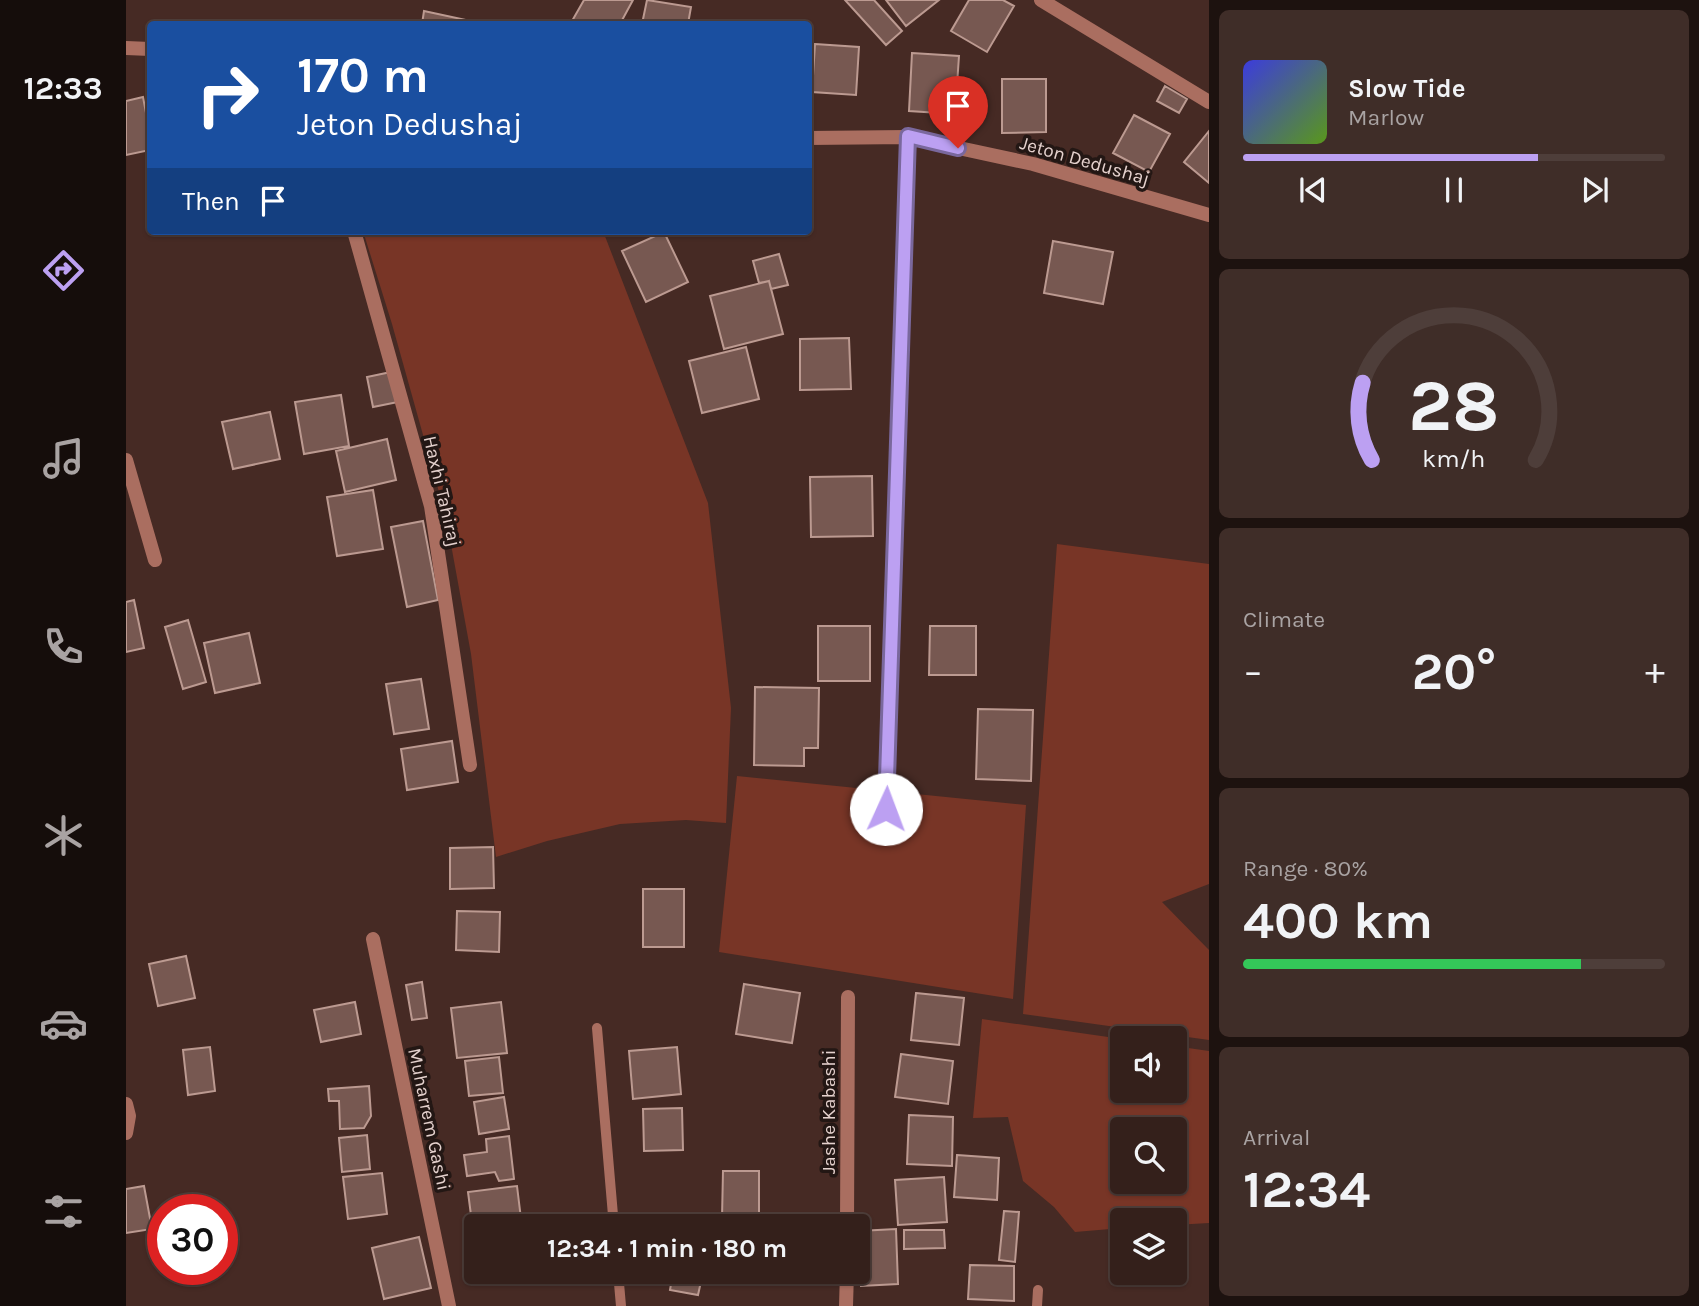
<!DOCTYPE html>
<meta charset="utf-8">
<style>
:root{--surface:#34201b;--page:#3f2d28;--text:#f1f3f6;--muted:#a9a3a3;--line:#4e3e3a;--accent:#bca0f2}
body{margin:0;font-family:Karla,sans-serif;background:var(--page);color:var(--text);height:100vh;display:flex;flex-direction:column;font-size:26px;white-space:nowrap}
*{box-sizing:border-box;margin:0}
p{font-size:23px;color:var(--muted)}
.icon{flex:none;width:38px;height:38px;fill:none;stroke:currentColor;stroke-width:2;stroke-linecap:round;stroke-linejoin:round}
.map{position:relative;flex:1;overflow:hidden}
.drawer{display:flex;flex-direction:column;gap:10px;padding:10px;background:#1d120f;width:490px}
.drawer>*{flex:none}
.hud{position:absolute;left:21px;top:21px;width:665px;height:214px;border-radius:7px;box-shadow:0 2px 5px #0004,0 0 0 2px var(--line);background:#1a4fa0;color:#fff;overflow:hidden}
.controls{position:absolute;left:984px;top:1026px;display:grid;gap:14px}
.controls a{display:grid;place-items:center;width:77px;height:77px;border-radius:7px;background:var(--surface);box-shadow:0 2px 5px #0004,0 0 0 2px var(--line);font-size:35px}
.speed{position:absolute;left:21px;top:1194px;display:flex;gap:14px;font-size:35px;font-weight:700;text-align:center}
.speed>*{display:grid;place-content:center;width:91px;height:91px;border-radius:50%;background:var(--surface);box-shadow:0 2px 5px #0004,0 0 0 2px var(--line);line-height:1}
.speed .limit{border:10px solid #d22;background:#fff;color:#111}
.pin{position:absolute;display:grid;place-items:center;width:60px;height:60px;color:#fff;margin:-72px -30px;border-radius:50% 50% 50% 0;rotate:-45deg;box-shadow:0 0 7px #0007}
.pin .icon{rotate:45deg}
.me{position:absolute;width:77px;margin:-38px;rotate:2deg;stroke-linejoin:round;filter:drop-shadow(0 0 5px #0008)}
.turn{display:flex;align-items:center;gap:24px;height:147px;padding:0 35px;font-size:32px}
.turn .icon{width:91px;height:91px;stroke-width:2.5}
.turn b{display:block;font-size:49px;line-height:60px}
.then{display:flex;align-items:center;height:66px;padding:0 35px;background:#0003;gap:14px;font-size:26px}
.big{font-size:52px;font-weight:700;line-height:1.1}
.drawer .widget{flex:1;display:flex;flex-direction:column;justify-content:center;gap:10px;min-width:0;padding:0 24px;border-radius:10px;background:var(--page)}
.drawer .dial{align-items:center;gap:0}
.dial svg{height:182px;overflow:visible;fill:none;stroke:var(--line);stroke-width:7;stroke-linecap:round;text-anchor:middle}
.dial text{fill:var(--text);stroke:none}
.song{display:flex;align-items:center;gap:21px}
.cover{width:84px;height:84px;border-radius:10px;background:linear-gradient(135deg,hsl(240 70% 55%),hsl(90 70% 35%))}
.played{height:7px;border-radius:4px;background:linear-gradient(90deg,var(--accent) 70%,var(--line) 70%)}
.keys{display:flex;justify-content:space-around;direction:ltr}
.heat{display:flex;justify-content:space-between;align-items:center;font-size:38px;direction:ltr}
.charge{height:10px;border-radius:5px;background:linear-gradient(90deg,#34c759 80%,var(--line) 0)}
.trip{position:absolute;left:338px;top:1214px;width:406px;height:70px;border-radius:7px;background:var(--surface);box-shadow:0 2px 5px #0004,0 0 0 2px var(--line);font-weight:700;line-height:70px;text-align:center}
main{display:flex;flex:1;min-height:0}
.tabs{display:flex;flex-direction:column;width:126px;justify-content:space-around;align-items:center;background:#150d0b;color:var(--muted)}
.tabs .icon{width:49px;height:49px}
.tabs .current{color:var(--accent)}
.tabs b{font-size:32px;color:var(--text)}
.map>svg:first-child{display:block}
</style>
<main>
<nav class="tabs">
<b>12:33</b>
<svg class="icon current" aria-label="directions" viewBox="0 0 24 24"><path d="M12 3l9 9-9 9-9-9zM9 14v-3h6M13 9l2 2-2 2"/></svg>
<svg class="icon" aria-label="music" viewBox="0 0 24 24"><path d="M9 18V5l10-2v13"/><circle cx="6" cy="18" r="3"/><circle cx="16" cy="16" r="3"/></svg>
<svg class="icon" aria-label="phone" viewBox="0 0 24 24"><path d="M5 4h4l2 5-3 2q2 4 5 5l2-3 5 2v4C11 20 4 13 5 4z"/></svg>
<svg class="icon" aria-label="climate" viewBox="0 0 24 24"><path d="M12 3v18M4 7l16 10M4 17L20 7"/></svg>
<svg class="icon" aria-label="car" viewBox="0 0 24 24"><path d="M5 17H2v-5l4-1 3-4h7l3 4 3 1v5h-3M9 17h6M6 11h13"/><circle cx="7" cy="17" r="2"/><circle cx="17" cy="17" r="2"/></svg>
<svg class="icon" aria-label="filters" viewBox="0 0 24 24"><path d="M4 7h16M4 17h16"/><circle cx="9" cy="7" r="2"/><circle cx="15" cy="17" r="2"/></svg>
</nav>
<div class="map">
<svg width="1083" height="1306" viewBox="0 0 1083 1306">
<rect width="100%" height="100%" fill="#462a24"/>
<!-- green -->
<path fill="#783526" fill-rule="evenodd" d="M237,231H477L582,503L605,708L600,823L560,820L494,824L421,841L370,857L345,654L320,517L266,324Z
M931,544L1083,564V884L1036,902L1083,950V1040L897,1014Z
M611,776L900,805L887,999L593,952Z
M856,1019L996,1039V1090H1048V1046L1083,1051V1223L1048,1225V1220H996V1228L949,1232L928,1207L897,1181L882,1117L847,1118ZM996,1129H1048V1181H996Z"/>
<!-- building -->
<path fill="#775851" stroke="#bc9a91" stroke-width="2" d="M458,0H507L494,24H453L446,21Z
M521,0L565,7L562,24H516Z
M719,0H748L776,31L760,45Z
M760,0H813L780,26Z
M843,0H877L888,6L861,52L825,31Z
M298,11L354,23V24H296Z
M689,44L733,47L730,95L686,92Z
M786,53L833,56L829,114L783,111Z
M876,79H920V132L876,133Z
M1039,86L1061,99L1053,113L1031,101Z
M17,97L24,134V150L0,155V101Z
M1008,115L1044,134L1023,172L987,153Z
M1083,131V183L1058,162Z
M538,232L562,282L520,302L496,251Z
M927,241L987,252L977,304L918,293Z
M653,254L662,285L645,289L643,281L633,283L627,261Z
M643,281L657,334L598,349L584,296Z
M723,338L725,389L674,390V339Z
M620,347L633,399L576,413L563,361Z
M265,372L272,402L247,407L241,377Z
M215,395L223,446L178,454L169,402Z
M144,412L154,459L107,469L96,422Z
M261,439L270,480L219,492L210,451Z
M746,476L747,536L685,537L684,477Z
M247,490L257,549L211,556L201,497Z
M297,521L312,600L281,607L265,527Z
M8,600L18,648L0,652V602Z
M62,620L80,682L57,689L39,627Z
M692,626H744V681H692Z
M804,626H850V675H803Z
M123,633L134,683L89,693L78,643Z
M295,679L303,729L268,734L260,684Z
M629,687L693,688L692,748H678V766L628,765Z
M852,709L907,710L905,781L850,779Z
M326,741L332,782L281,790L275,749Z
M367,847L368,888L324,889V848Z
M517,889H558V947H517Z
M331,911L374,912L373,952L330,950Z
M60,956L69,998L32,1006L23,964Z
M296,982L301,1018L286,1020L280,985Z
M618,984L674,993L666,1043L610,1034Z
M790,993L838,998L833,1045L785,1040Z
M229,1002L235,1034L195,1042L188,1010Z
M375,1002L381,1053L331,1058L325,1008Z
M84,1047L89,1091L62,1095L57,1050Z
M551,1047L555,1094L507,1099L503,1051Z
M775,1054L827,1061L822,1104L769,1097Z
M373,1057L377,1093L343,1096L339,1061Z
M243,1086L245,1116L238,1128L214,1129L213,1101H203L202,1089Z
M378,1097L383,1129L353,1134L348,1102Z
M556,1108L557,1150L518,1151L517,1109Z
M783,1115L827,1117L826,1166L781,1164Z
M241,1135L244,1169L216,1172L213,1138Z
M383,1136L388,1179L373,1181L369,1172L341,1176L338,1155L361,1152L360,1139Z
M831,1155L873,1158L871,1200L828,1197Z
M597,1171H633V1219L596,1218Z
M256,1173L261,1214L222,1219L217,1177Z
M818,1177L821,1222L772,1225L769,1180Z
M18,1186L26,1229L0,1233V1189Z
M391,1186L396,1227H350V1254L342,1192Z
M878,1211L893,1212L889,1262L873,1260Z
M529,1224H568V1227H529Z
M770,1229L772,1284L735,1286L733,1231Z
M778,1230H818L819,1248L778,1249Z
M293,1237L305,1288L258,1299L246,1248Z
M844,1265L888,1266V1301L842,1299Z
M547,1272L576,1277L572,1295L544,1290Z
M646,1272H680V1285L645,1284Z"/>
<g fill="none" stroke-linecap="round" stroke-linejoin="round">
<!-- lane -->
<path stroke="#aa6e60" stroke-width="10" d="M471,1028L488,1227
M492,1272L495,1306
M911,1306L912,1290"/>
<!-- street -->
<path stroke="#aa6e60" stroke-width="14" d="M915,0L1083,102
M0,48L24,49
M682,138L782,137L907,164L1083,215
M228,231L305,506L344,765
M0,460L29,560
M760,809L782,137
M247,939L323,1306
M0,1104L3,1116L0,1133
M721,1227L722,997
M720,1306L721,1272"/>
</g>
<g fill="none" stroke-linecap="round" stroke-linejoin="round">
<defs>
<path id="route" d="M760,809L782,136L832,148"/>
</defs>
<!-- route casing -->
<use href="#route" stroke="#7a689d" stroke-width="18"/>
<!-- route -->
<use href="#route" stroke="#bca0f2" stroke-width="12"/>
</g>
<g text-anchor="middle" stroke-width="7" stroke-linejoin="round" paint-order="stroke">
<!-- street labels -->
<g font-size="19" fill="#e5d2ce" stroke="#231714">
<text transform="translate(959 160) rotate(16)" y="7">Jeton Dedushaj</text>
<text transform="translate(317 491) rotate(77)" y="7">Haxhi Tahiraj</text>
<text transform="translate(702 1112) rotate(-90)" y="7">Jashe Kabashi</text>
<text transform="translate(304 1119) rotate(78)" y="7">Muharrem Gashi</text>
</g>
</g>
</svg>
<div class="controls">
<a><svg class="icon" aria-label="sound" viewBox="0 0 24 24"><path d="M4 9h4l5-4v14l-5-4H4zM17 9q2 3 0 6"/></svg></a>
<a><svg class="icon" aria-label="search" viewBox="0 0 24 24"><circle cx="10" cy="10" r="6"/><path d="M15 15l6 6"/></svg></a>
<a><svg class="icon" aria-label="layers" viewBox="0 0 24 24"><path d="M12 4l9 5-9 5-9-5zM3 14l9 5 9-5"/></svg></a>
</div>
<div class="speed"><div class="limit">30</div></div>
<div class="pin" style="left:832px;top:148px;background:#d93025"><svg class="icon" aria-label="arrive" viewBox="0 0 24 24"><path d="M6 21V4h12l-3 4 3 4H6"/></svg></div>
<svg class="me" style="left:760px;top:809px" viewBox="-20 -20 40 40"><circle r="19" fill="#fff"/><path d="M0-13L10 11 0 6-10 11z" fill="#bca0f2"/></svg>
<div class="trip">12:34 · 1 min · 180 m</div>
<div class="hud">
<div class="turn"><svg class="icon" aria-label="right" viewBox="0 0 24 24"><path d="M7 20v-9h11M14 6l5 5-5 5"/></svg><div><b>170 m</b>Jeton Dedushaj</div></div>
<div class="then">Then<svg class="icon" aria-label="arrive" viewBox="0 0 24 24"><path d="M6 21V4h12l-3 4 3 4H6"/></svg></div>
</div>
</div>
<section class="drawer">
<div class="widget">
<div class="song"><i class="cover"></i><div><b>Slow Tide</b><p>Marlow</p></div></div>
<div class="played"></div>
<div class="keys"><svg class="icon" aria-label="previous" viewBox="0 0 24 24"><path d="M18 5L8 12l10 7zM5 5v14"/></svg><svg class="icon" aria-label="pause" viewBox="0 0 24 24"><path d="M8 5v14M16 5v14"/></svg><svg class="icon" aria-label="next" viewBox="0 0 24 24"><path d="M6 5l10 7-10 7zM19 5v14"/></svg></div>
</div>
<div class="widget dial"><svg viewBox="0 0 100 80">
<path d="M14 69A42 42 0 1 1 86 69"/>
<path d="M14 69A42 42 0 0 1 10 35" stroke="#bca0f2"/>
<text x="50" y="56" font-size="32" font-weight="700">28</text>
<text x="50" y="72" font-size="11">km/h</text>
</svg></div>
<div class="widget"><p>Climate</p>
<div class="heat"><a>−</a><b class="big">20°</b><a>+</a></div>
</div>
<div class="widget"><p>Range · 80%</p><b class="big">400 km</b><div class="charge"></div></div>
<div class="widget"><p>Arrival</p><b class="big">12:34</b></div>
</section>
</main>
